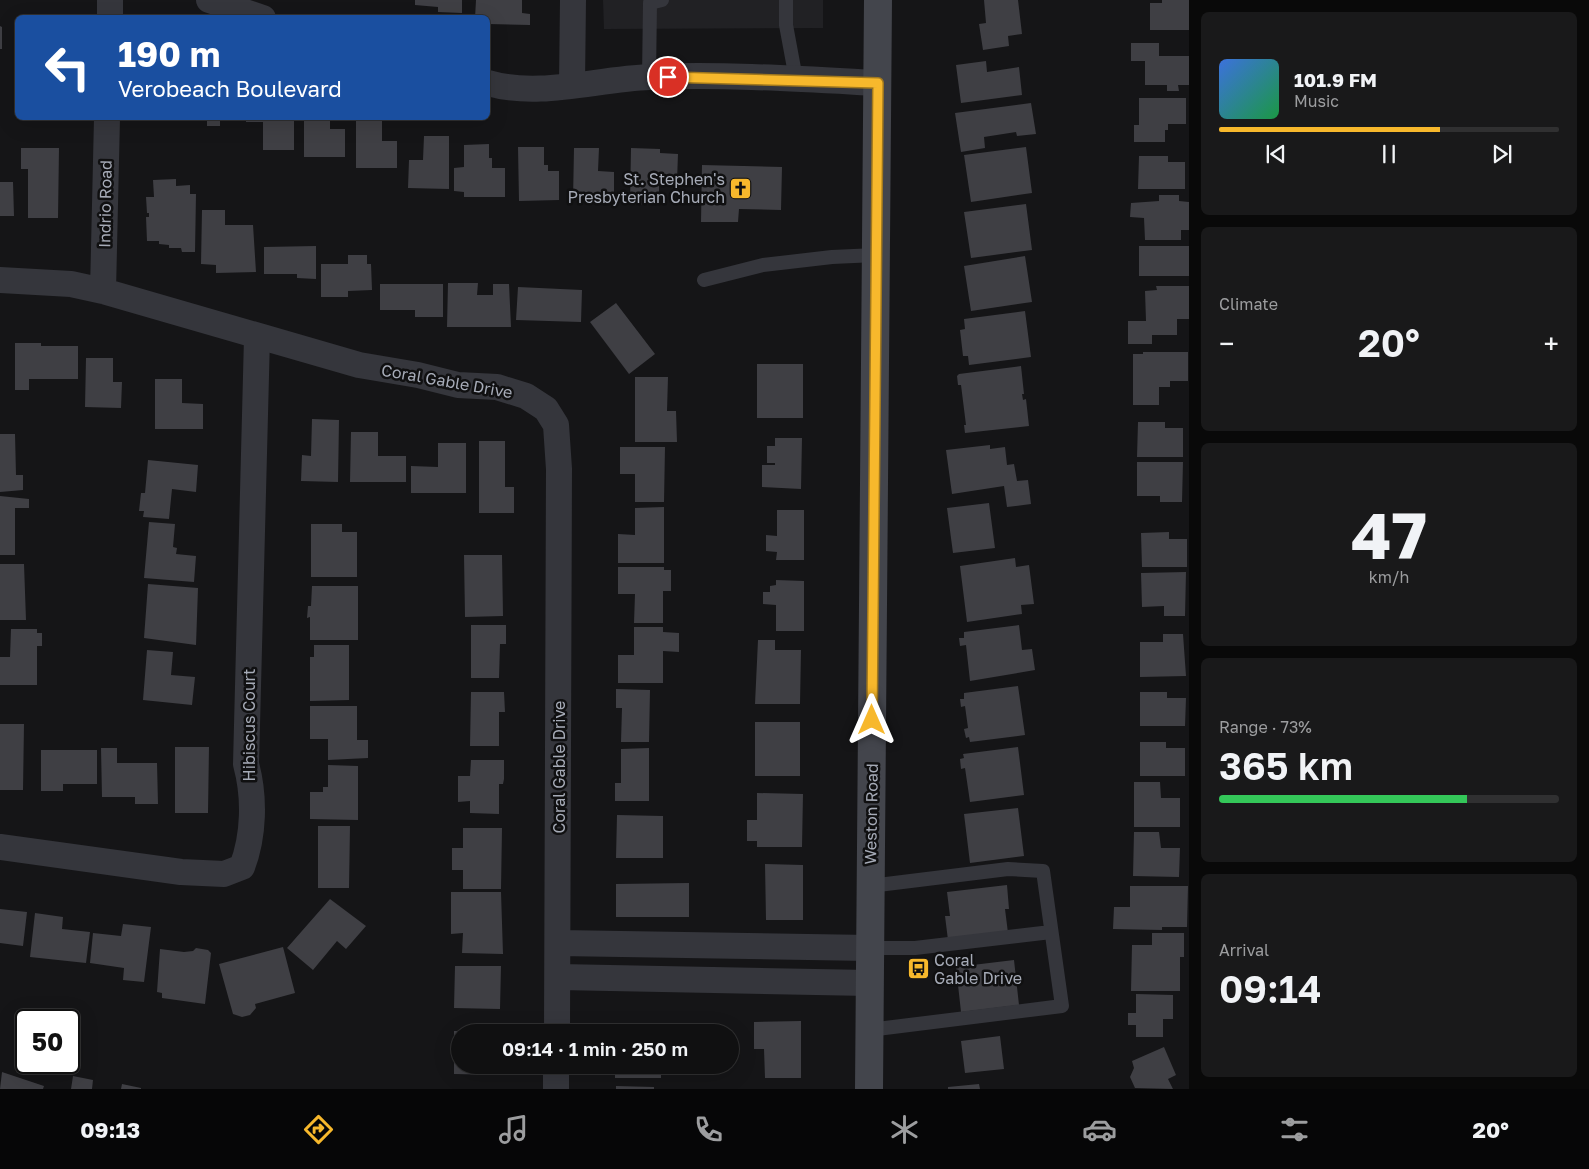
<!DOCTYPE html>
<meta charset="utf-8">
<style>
:root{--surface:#101011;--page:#19191a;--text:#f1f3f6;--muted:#9c9d9f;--line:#303031;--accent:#f7b82c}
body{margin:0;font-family:"Golos Text",sans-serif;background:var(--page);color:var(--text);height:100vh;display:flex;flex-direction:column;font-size:19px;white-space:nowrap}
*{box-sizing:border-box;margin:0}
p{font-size:16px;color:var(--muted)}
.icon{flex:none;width:28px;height:28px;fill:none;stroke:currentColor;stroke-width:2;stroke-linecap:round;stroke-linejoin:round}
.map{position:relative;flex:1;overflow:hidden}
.side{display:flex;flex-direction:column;gap:12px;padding:12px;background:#090909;width:400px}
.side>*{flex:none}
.top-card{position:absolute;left:15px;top:15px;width:475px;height:105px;border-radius:8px;box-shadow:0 5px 20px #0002,0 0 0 1px var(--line);background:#1a4fa0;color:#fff;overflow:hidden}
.speed{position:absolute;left:15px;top:1009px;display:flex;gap:10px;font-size:25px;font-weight:700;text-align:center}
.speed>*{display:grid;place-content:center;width:65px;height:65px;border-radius:50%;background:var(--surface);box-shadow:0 5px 20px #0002,0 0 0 1px var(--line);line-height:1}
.speed .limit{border:2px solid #111;border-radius:8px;background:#fff;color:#111}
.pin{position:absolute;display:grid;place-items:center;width:42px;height:42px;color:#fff;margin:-21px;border:2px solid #fff;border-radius:50%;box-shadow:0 1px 5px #0007}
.me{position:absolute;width:55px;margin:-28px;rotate:0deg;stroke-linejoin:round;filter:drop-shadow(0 0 4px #0008)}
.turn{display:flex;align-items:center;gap:18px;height:105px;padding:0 20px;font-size:22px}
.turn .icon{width:65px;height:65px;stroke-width:2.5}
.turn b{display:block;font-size:35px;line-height:42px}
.big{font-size:38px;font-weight:600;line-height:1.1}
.side .widget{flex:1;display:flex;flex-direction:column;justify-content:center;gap:8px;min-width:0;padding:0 18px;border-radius:8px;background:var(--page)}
.side .dial{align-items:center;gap:0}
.dial b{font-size:65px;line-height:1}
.song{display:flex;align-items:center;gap:15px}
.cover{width:60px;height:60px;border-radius:8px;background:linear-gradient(135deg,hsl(220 70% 55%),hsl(140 70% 35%))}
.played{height:5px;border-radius:2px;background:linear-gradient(90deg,var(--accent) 65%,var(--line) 65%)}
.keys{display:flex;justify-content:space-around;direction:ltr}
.heat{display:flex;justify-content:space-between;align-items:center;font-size:28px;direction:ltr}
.charge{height:8px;border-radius:4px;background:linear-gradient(90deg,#34c759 73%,var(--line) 0)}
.trip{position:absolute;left:451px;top:1024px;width:288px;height:50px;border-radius:25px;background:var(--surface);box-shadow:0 5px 20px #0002,0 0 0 1px var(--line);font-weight:600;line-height:50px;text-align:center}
.menu{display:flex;height:80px;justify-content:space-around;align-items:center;background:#060607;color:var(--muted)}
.menu .icon{width:35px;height:35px}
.menu .current{color:var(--accent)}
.menu b{font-size:22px;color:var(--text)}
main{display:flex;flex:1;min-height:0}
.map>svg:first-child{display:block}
</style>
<main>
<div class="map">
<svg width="1189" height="1089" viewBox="0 0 1189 1089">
<rect width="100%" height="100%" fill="#151517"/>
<!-- built -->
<path fill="#212124" d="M603,0H823V28L604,29Z"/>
<!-- building -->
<path fill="#3f3f44" d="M415,0H462V13L438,12V7L415,5Z
M476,0H522V13L530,14V25L488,24V18H475Z
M984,0H1018L1022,34L1008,36L1009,46L983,50L979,24L986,23Z
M1162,0H1189V30H1150V3H1162Z
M0,26L2,27V49H0Z
M15,27H18V75H15Z
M1131,43H1159V56H1189V85H1178L1179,91H1167V85H1145V61H1131Z
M986,61L987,72L1019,67L1022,95L961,103L956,65Z
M1139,98H1186V124H1168V130H1165V142H1134V125H1139Z
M1031,103L1036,134L1017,136L1016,132L984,137L985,148L961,152L955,113Z
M207,118H220V126H207Z
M246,118H294V150H263V122H246Z
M304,118H330V129H345V157H304Z
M356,118H382V141H397V168H356Z
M424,136H449V189L408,188L409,160H423Z
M489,144V158H492V168H505V197H464V192L454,191V168L464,167V145Z
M518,147H544V165H548V171H559V200L519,201Z
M1026,147L1032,193L971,202L964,155Z
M21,148H59L58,218H28V169H21Z
M574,148H599L598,171L614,172V201L573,200Z
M631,148L660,149V153L678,154L677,181H659V205L630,204Z
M1139,156H1168V162H1185V189H1138Z
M702,165L782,167L781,210L739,209L738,222H701Z
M176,179V186L190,185V194H196L195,252H182L181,248H169V245L159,244V241H147L146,217H149V213H147L146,197H154L153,180Z
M0,182H13L14,216H0Z
M1159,195H1179V201L1189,202V230H1181V240H1145L1144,218L1130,217L1131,203L1159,201Z
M1026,204L1032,250L971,258L964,212Z
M202,210H225V225H253L256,272L216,273V265L201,264Z
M316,246V279L297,278V274H264V247Z
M1139,246H1189V276H1139Z
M348,255H367V264H371L372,290L348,291V297H321V264H348Z
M1025,256L1032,302L971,311L964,266Z
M448,283H478L477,295H493V284H509L511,327H447Z
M380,284H443V317H415V310H380Z
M1156,286H1189V319H1177V335H1152V344H1128V321H1146L1145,291L1157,290Z
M518,287L582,290L581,322L516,320Z
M616,303L655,354L629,374L590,322Z
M1025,311L1031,357L969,365L968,356H963L960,330L965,329L964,319Z
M15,343H41V346H78V379H29V390H15Z
M1143,352H1188V381H1170V387H1159V405H1133V354H1143Z
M86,358H113V382H122L121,408L85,407Z
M757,364H803V418H757Z
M1021,366L1024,394H1022L1023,400L1026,399L1029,426L965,433L964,425H966L961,385H958L957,376L959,374Z
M635,377H668L667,411H676L677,442H635Z
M155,379H182V403L203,404V429H155Z
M312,419L339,420L338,482L301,481L302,455L311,456Z
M1138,422H1165V428H1183V457H1137Z
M351,432H378V456H406V482H350Z
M0,434H15L16,475H23V490L0,492Z
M775,438H802L801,489L762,487V465H775V463H767V446H775Z
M479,441H505V487H514V513H479Z
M438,443H466V493H411V466L438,467Z
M990,445V449L1005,447L1007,465L1014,464L1017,481L1028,480L1031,504L1007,507L1004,486L952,494L946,450Z
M620,447H665L664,502H635V474H620Z
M148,460L198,465L196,492L172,489L169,519L143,517L144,511H139L141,493H145Z
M1137,462H1183L1182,502H1160V496H1137Z
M0,496L29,499V508H15V555H0Z
M989,503L995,548L953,553L947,508Z
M664,507V563H618V534L635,535V508Z
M777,510H804V560H776L777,552L766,551V535L777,536Z
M149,522L175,524L173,547L177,548L176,554L196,556L194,582L144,578Z
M311,524H342V532H357V577H311Z
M1169,532V539H1187V567H1142L1141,533Z
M464,555H502L503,616L465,617Z
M1015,558L1016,567L1029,565L1034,604L1021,605L1022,614L967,622L960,566Z
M0,564H24L26,620H0Z
M618,567H664V570H671V591H663V623H634L635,594H618Z
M1186,572L1185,616H1164V606L1142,607L1141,573Z
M776,580L804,581V631H776V605L763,604V592H770V586L776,585Z
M148,584L198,588L196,645L144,638Z
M312,586H358V640H310V617L307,618L308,606H311Z
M471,625H506V644H500L499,678H471Z
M1019,625L1022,650L1032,649L1035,670L970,681L966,645L960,646L959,638H964V632Z
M634,627H663V632L679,633V652L663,651V683H618V655H634Z
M11,629H37V633H42V646H37V685H0V657H10Z
M1163,634H1183L1186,676L1140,677V642H1163Z
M758,640H775V650H801L800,704H755Z
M314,645H349V700L310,701V657H314Z
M147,650L173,652L171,675L195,677L192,705L143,700Z
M1018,686L1025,735L970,742L969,737L966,738L964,729L968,728L965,706L961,707L960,699H964V693Z
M616,689L650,690L649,742H621L622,708H616Z
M471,692H504L505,712H499V746H470Z
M1140,692H1167V698H1186L1185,726H1140Z
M310,706H357V740H368V758L328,760V739H310Z
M755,722H800V776H755Z
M0,724H24L23,790H0Z
M1140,742H1166V748H1185V776H1140Z
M175,747H209L208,813H175Z
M1018,747L1024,795L970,802L965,768L961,769L960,759L964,758L963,754Z
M101,748H117V763H157L158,804H135V797H102Z
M649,748V801H615V783H621V749Z
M41,750H97V784H63V791H41Z
M471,760H504V779L503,784H499V814L470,813V801L458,802V776H470Z
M328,765L358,766V820L310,819V792H323V787H328Z
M1134,782H1160L1161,798H1180V827H1134Z
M757,793L803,794L802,847H757V841H747V820H757Z
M1018,808L1024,856L970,863L964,814Z
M617,815L663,816V858H616Z
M318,826H350L349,888H318Z
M463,828H502L501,889H463V870H452V848H463Z
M1134,832H1159L1161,848H1180L1179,877L1133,876Z
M765,864L803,865V920H766Z
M689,883V917H616V884Z
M1007,885L1009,909H1005L1008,933L948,940L945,916H950L947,892Z
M1130,886H1188L1187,927H1162V930L1113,929L1114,907H1130Z
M451,892H501L503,954L462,953L463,933L451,934Z
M330,899L366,926L346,949L337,941L313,970L287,948Z
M0,909L27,912L23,946L0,943Z
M35,913L63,917L62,929L90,932L86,963L30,957Z
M123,924L151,927L144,982L123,980L124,968L90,963L93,933L121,936Z
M1152,933H1184V957H1180V991H1131L1132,945H1152Z
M283,947L295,993L255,1004L256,1008L250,1015L242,1017L233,1014L219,964Z
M196,948L208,950L211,953L205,1004L162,998V993L157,992L160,949L184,952L193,951Z
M1014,960L1019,1005L961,1012L956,967Z
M455,966H501L500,1009L454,1008Z
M1136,994L1173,995V1019H1163V1037H1136V1025H1128V1013H1136Z
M801,1021V1078H765L764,1049H754V1022Z
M454,1031H460V1065H500V1075L454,1074Z
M1000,1036L1004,1069L965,1073L961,1041Z
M1164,1047L1176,1075L1168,1079L1173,1089L1135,1088L1130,1077L1134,1068L1132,1061Z
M615,1065H661V1078H615Z
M2,1072L44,1086L43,1089H0Z
M73,1076L93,1080L92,1089H71Z
M122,1084L141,1088V1089H121Z
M979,1084L980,1089H948V1087Z
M616,1086L654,1087V1089H616Z"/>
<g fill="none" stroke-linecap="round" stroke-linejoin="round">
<!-- service -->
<path stroke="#35363c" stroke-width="14" d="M786,0V25L796,79
M649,77L650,3L662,0
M704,280L763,265L832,257L876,255
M870,948H915L1051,932
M869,1030L1062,1006L1043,871L1008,869L870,886"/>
<!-- minor -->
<path stroke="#35363c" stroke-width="26" d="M209,0L263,18
M110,18V0
M488,83C539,98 596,79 650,77C725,74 802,79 878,83
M572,84L573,0
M0,280L71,284L103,291L359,365L418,375L458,385L497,387L526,396L546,409L556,425L559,469L557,1032
M103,291L107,118
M0,847L181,872L224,874L242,867C254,836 255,797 246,764L257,337
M559,943L870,948
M559,977L869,983
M556,1089V1065"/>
<!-- secondary -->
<path stroke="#43454c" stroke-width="28" d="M869,1089L878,0"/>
</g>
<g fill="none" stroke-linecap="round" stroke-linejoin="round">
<defs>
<path id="route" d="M668,77L878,83L872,720"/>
</defs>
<!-- route casing -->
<use href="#route" stroke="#a1781d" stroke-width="12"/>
<!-- route -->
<use href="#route" stroke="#f7b82c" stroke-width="9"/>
</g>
<!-- icons -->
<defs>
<symbol id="church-square" viewBox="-11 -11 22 22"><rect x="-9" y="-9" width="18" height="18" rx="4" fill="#f7b82c" stroke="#101011"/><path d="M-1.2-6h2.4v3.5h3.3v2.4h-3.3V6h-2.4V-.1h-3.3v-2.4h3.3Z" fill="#111"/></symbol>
<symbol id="bus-square" viewBox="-11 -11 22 22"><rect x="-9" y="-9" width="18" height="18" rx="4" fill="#f7b82c" stroke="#101011"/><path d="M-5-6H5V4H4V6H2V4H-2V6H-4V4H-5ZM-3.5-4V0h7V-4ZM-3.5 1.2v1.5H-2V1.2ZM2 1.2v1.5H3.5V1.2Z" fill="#111"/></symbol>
</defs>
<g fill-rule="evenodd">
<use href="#church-square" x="728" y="176" width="25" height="25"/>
<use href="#bus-square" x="906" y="956" width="25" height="25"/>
</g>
<g text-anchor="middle" stroke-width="5" stroke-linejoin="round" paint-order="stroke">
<!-- poi labels -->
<g font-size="16" fill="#a6abb7" stroke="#101011" text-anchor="end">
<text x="725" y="185">St. Stephen's<tspan x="725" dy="18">Presbyterian Church</tspan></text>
<text x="934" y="966" text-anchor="start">Coral<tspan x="934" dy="18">Gable Drive</tspan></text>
</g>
<!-- street labels -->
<g font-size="16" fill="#a6abb7" stroke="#101011">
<text transform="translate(105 204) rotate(-89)" y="6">Indrio Road</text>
<text transform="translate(447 381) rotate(10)" y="6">Coral Gable Drive</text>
<text transform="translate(249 725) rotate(-90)" y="6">Hibiscus Court</text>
<text transform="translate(559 767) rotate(-90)" y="6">Coral Gable Drive</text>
<text transform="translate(871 814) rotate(-89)" y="6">Weston Road</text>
</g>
</g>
</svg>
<div class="speed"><div class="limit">50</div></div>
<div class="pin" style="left:668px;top:77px;background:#d93025"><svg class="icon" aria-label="arrive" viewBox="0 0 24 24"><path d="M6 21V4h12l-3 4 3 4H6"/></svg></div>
<svg class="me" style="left:872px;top:720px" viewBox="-20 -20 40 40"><path d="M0-17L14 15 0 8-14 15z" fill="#f7b82c" stroke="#fff" stroke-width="4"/></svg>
<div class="trip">09:14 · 1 min · 250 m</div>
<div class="top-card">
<div class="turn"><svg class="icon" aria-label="left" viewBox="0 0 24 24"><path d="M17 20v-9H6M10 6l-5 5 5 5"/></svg><div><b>190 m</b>Verobeach Boulevard</div></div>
</div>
</div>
<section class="side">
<div class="widget">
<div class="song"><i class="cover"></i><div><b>101.9 FM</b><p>Music</p></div></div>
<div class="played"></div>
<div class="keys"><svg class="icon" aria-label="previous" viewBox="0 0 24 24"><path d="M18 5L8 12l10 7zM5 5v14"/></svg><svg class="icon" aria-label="pause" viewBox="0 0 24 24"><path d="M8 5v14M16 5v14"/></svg><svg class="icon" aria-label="next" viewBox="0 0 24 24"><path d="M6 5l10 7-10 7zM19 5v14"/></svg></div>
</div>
<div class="widget"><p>Climate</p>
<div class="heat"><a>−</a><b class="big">20°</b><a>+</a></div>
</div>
<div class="widget dial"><b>47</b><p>km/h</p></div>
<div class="widget"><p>Range · 73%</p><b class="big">365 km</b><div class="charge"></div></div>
<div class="widget"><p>Arrival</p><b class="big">09:14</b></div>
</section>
</main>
<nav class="menu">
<b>09:13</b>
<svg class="icon current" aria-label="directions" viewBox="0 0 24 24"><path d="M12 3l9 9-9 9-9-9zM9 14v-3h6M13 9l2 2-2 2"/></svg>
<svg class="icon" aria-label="music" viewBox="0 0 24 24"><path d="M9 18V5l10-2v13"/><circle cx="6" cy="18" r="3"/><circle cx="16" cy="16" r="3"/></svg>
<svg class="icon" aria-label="phone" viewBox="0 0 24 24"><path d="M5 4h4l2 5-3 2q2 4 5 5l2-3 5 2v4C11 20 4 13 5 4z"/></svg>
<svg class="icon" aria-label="climate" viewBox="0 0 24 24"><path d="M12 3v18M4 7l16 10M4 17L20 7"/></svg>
<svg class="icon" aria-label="car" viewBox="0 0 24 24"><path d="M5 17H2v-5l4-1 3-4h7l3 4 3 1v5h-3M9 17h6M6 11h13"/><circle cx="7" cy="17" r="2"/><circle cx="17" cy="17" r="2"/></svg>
<svg class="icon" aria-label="filters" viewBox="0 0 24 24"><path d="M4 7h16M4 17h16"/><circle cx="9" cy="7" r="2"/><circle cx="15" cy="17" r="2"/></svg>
<b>20°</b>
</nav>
